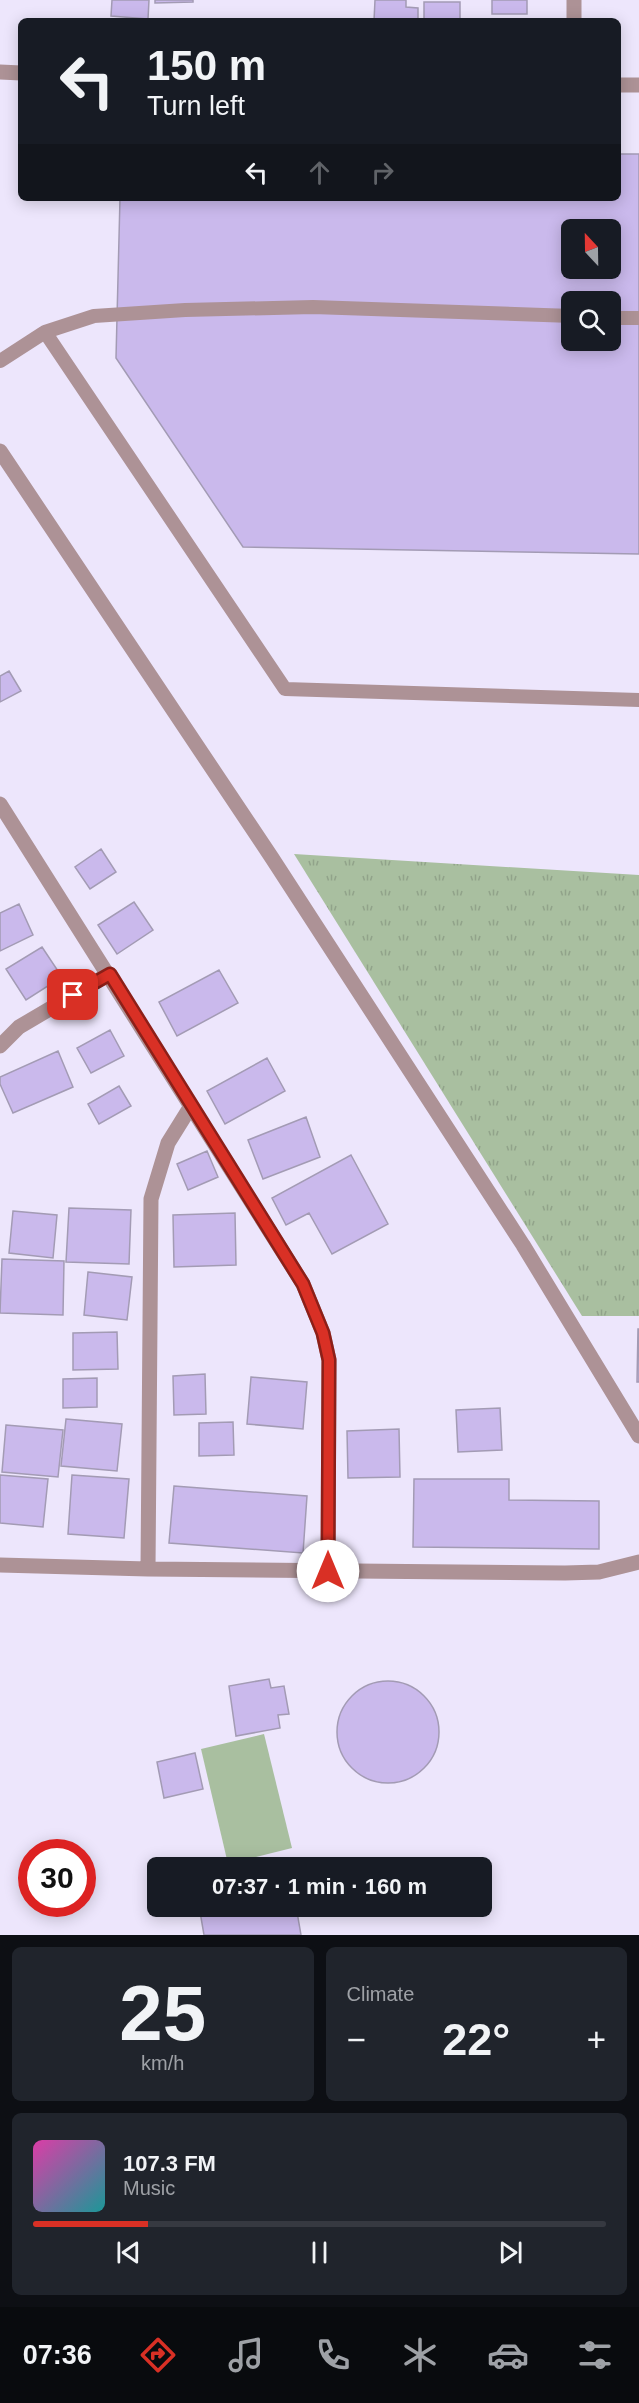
<!DOCTYPE html>
<meta charset="utf-8">
<style>
:root{--surface:#171b24;--page:#20242c;--text:#f1f3f6;--muted:#9ea1a6;--line:#363941;--accent:#d93025}
body{margin:0;font-family:Arial,sans-serif;background:var(--page);color:var(--text);height:100vh;display:flex;flex-direction:column;font-size:22px;white-space:nowrap}
*{box-sizing:border-box;margin:0}
p{font-size:20px;color:var(--muted)}
.icon{flex:none;width:33px;height:33px;fill:none;stroke:currentColor;stroke-width:2;stroke-linecap:round;stroke-linejoin:round}
.map{position:relative;height:1935px;overflow:hidden}
.side{display:flex;flex-direction:column;gap:12px;padding:12px;background:#0d0f14;flex:1}
.side>*{flex:none}
.banner{position:absolute;left:18px;top:18px;width:603px;height:183px;border-radius:9px;box-shadow:0 3px 15px #0003;background:#171b24;color:var(--text);overflow:hidden}
.needle{width:39px;rotate:338deg}
.controls{position:absolute;left:561px;top:219px;display:grid;gap:12px}
.controls a{display:grid;place-items:center;width:60px;height:60px;border-radius:9px;background:var(--surface);box-shadow:0 3px 15px #0003;font-size:30px}
.speed{position:absolute;left:18px;top:1839px;display:flex;gap:12px;font-size:30px;font-weight:700;text-align:center}
.speed>*{display:grid;place-content:center;width:78px;height:78px;border-radius:50%;background:var(--surface);box-shadow:0 3px 15px #0003;line-height:1}
.speed .limit{border:9px solid #d22;background:#fff;color:#111}
.pin{position:absolute;display:grid;place-items:center;width:51px;height:51px;color:#fff;margin:-26px;border-radius:12px;box-shadow:0 3px 9px #0006}
.me{position:absolute;width:66px;margin:-33px;rotate:0deg;stroke-linejoin:round;filter:drop-shadow(0 0 4px #0008)}
.turn{display:flex;align-items:center;gap:21px;height:126px;padding:0 30px;font-size:27px}
.turn .icon{width:78px;height:78px;stroke-width:2.5}
.turn b{display:block;font-size:42px;line-height:51px}
.lanes{display:flex;align-items:center;height:57px;padding:0 30px;background:#0003;justify-content:center;gap:30px;direction:ltr}
.lanes .off{opacity:.35}
.big{font-size:45px;font-weight:800;line-height:1.1}
.side .widget{flex:1;display:flex;flex-direction:column;justify-content:center;gap:9px;min-width:0;padding:0 21px;border-radius:9px;background:var(--page)}
.side .dial{align-items:center;gap:0}
.dial b{font-size:78px;line-height:1}
.song{display:flex;align-items:center;gap:18px}
.cover{width:72px;height:72px;border-radius:9px;background:linear-gradient(135deg,hsl(320 70% 55%),hsl(180 70% 35%))}
.played{height:6px;border-radius:3px;background:linear-gradient(90deg,var(--accent) 20%,var(--line) 20%)}
.keys{display:flex;justify-content:space-around;direction:ltr}
.heat{display:flex;justify-content:space-between;align-items:center;font-size:33px;direction:ltr}
.side .tiles{flex:1;display:grid;gap:12px;grid-template-columns:1fr 1fr}
.widget:last-child{grid-column:span 2}
.trip{position:absolute;left:147px;top:1857px;width:345px;height:60px;border-radius:9px;background:var(--surface);box-shadow:0 3px 15px #0003;font-weight:800;line-height:60px;text-align:center}
.tab-bar{display:flex;height:96px;justify-content:space-around;align-items:center;background:#090b0e;color:var(--muted)}
.tab-bar .icon{width:42px;height:42px}
.tab-bar .active{color:var(--accent)}
.tab-bar b{font-size:27px;color:var(--text)}
.map>svg:first-child{display:block}
</style>
<div class="map">
<svg width="639" height="1935" viewBox="0 0 639 1935">
<defs>
<pattern id="grass-tufts" width="24" height="20" patternUnits="userSpaceOnUse" patternTransform="scale(1.5)"><rect width="24" height="20" fill="#a9bfa0"/><path d="M3 7l-1-3M5 7V3M7 7l1-3M15 17l-1-3M17 17v-4M19 17l1-3" fill="none" stroke="#91a38a"/></pattern>
</defs>
<rect width="100%" height="100%" fill="#ede6fc"/>
<!-- grass -->
<path fill="url(#grass-tufts)" d="M294,854L639,875V1316H582Z"/>
<!-- pitch -->
<path fill="#a9bfa0" d="M264,1734L292,1848L228,1864L201,1749Z"/>
<!-- building -->
<path fill="#cab9ec" stroke="#a39bb4" stroke-width="1.5" fill-rule="evenodd" d="M112,0H149L148,19L111,16Z
M155,0H193V2L155,3Z
M375,0H406V7L418,8V21H374Z
M492,0H527V14H492Z
M424,2H460V21H424Z
M618,154H639V554L243,547L116,358L120,198H618ZM572,230H610V268H572ZM572,302H610V340H572Z
M9,671L21,691L0,702V676Z
M101,849L116,872L90,889L75,867Z
M134,902L153,930L117,954L98,925Z
M19,904L33,935L0,951V913Z
M42,947L62,977L26,1000L6,969Z
M219,970L238,1003L177,1036L159,1002Z
M110,1030L124,1056L91,1073L77,1048Z
M58,1051L73,1087L13,1113L0,1084V1077Z
M267,1058L285,1091L225,1124L207,1091Z
M119,1086L131,1106L99,1124L88,1104Z
M306,1117L320,1157L263,1179L248,1140Z
M207,1151L218,1177L188,1190L177,1164Z
M351,1155L388,1224L332,1254L309,1213L286,1225L272,1198Z
M69,1208L131,1210L129,1264L66,1262Z
M13,1211L57,1215L53,1258L9,1253Z
M235,1213L236,1265L174,1267L173,1215Z
M2,1259L64,1261L63,1315L0,1313Z
M88,1272L132,1277L127,1320L84,1315Z
M638,1329H639V1382H637Z
M117,1332L118,1369L73,1370V1333Z
M205,1374L206,1414L174,1415L173,1376Z
M251,1377L307,1382L303,1429L247,1424Z
M97,1378V1407L63,1408V1379Z
M500,1408L502,1450L458,1452L456,1410Z
M66,1419L122,1424L117,1471L61,1466Z
M233,1422L234,1455L199,1456V1423Z
M6,1425L63,1430L58,1477L2,1472Z
M399,1429L400,1477L348,1478L347,1431Z
M0,1475L48,1479L43,1527L0,1523Z
M72,1475L129,1479L124,1538L68,1534Z
M414,1479H509V1500L599,1501V1549L413,1547Z
M174,1486L307,1496L303,1553L169,1543Z
M269,1679L271,1688L284,1686L289,1714L278,1715L280,1728L236,1736L229,1686Z
M337 1732a51 51 0 1 1 102 0a51 51 0 1 1-102 0Z
M195,1753L203,1789L164,1798L157,1762Z
M199,1906H296L301,1935H204Z"/>
<g fill="none" stroke-linecap="round" stroke-linejoin="round">
<!-- lane -->
<path stroke="#ad9296" stroke-width="14" d="M610,318H639
M45,332L94,316L185,310L313,307L572,316
M0,361L45,332L285,689L639,700"/>
<!-- street -->
<path stroke="#ad9296" stroke-width="15" d="M574,21V0
M0,72L21,73
M618,85H639
M0,451L272,858L523,1245L639,1436
M0,804L303,1284L323,1333L329,1360L328,1571
M0,1046L19,1027L109,974
M0,1565L148,1569L565,1573L599,1572L639,1562
M148,1569L151,1199L168,1143L191,1106"/>
</g>
<g fill="none" stroke-linecap="round" stroke-linejoin="round">
<defs>
<path id="route" d="M73,995L110,974L303,1284L323,1333L329,1360L328,1571"/>
</defs>
<!-- route casing -->
<use href="#route" stroke="#8d1f18" stroke-width="15"/>
<!-- route -->
<use href="#route" stroke="#d93025" stroke-width="10"/>
</g>
</svg>
<div class="controls">
<a><svg class="needle" viewBox="-14 -14 28 28"><path d="M0-13l5 13h-10z" fill="#e53935"/><path d="M0 13l5-13h-10z" fill="#9ea1a6"/></svg></a>
<a><svg class="icon" aria-label="search" viewBox="0 0 24 24"><circle cx="10" cy="10" r="6"/><path d="M15 15l6 6"/></svg></a>
</div>
<div class="speed"><div class="limit">30</div></div>
<div class="pin" style="left:73px;top:995px;background:#d93025"><svg class="icon" aria-label="arrive" viewBox="0 0 24 24"><path d="M6 21V4h12l-3 4 3 4H6"/></svg></div>
<svg class="me" style="left:328px;top:1571px" viewBox="-20 -20 40 40"><circle r="19" fill="#fff"/><path d="M0-13L10 11 0 6-10 11z" fill="#d93025"/></svg>
<div class="trip">07:37 · 1 min · 160 m</div>
<div class="banner">
<div class="turn"><svg class="icon" aria-label="left" viewBox="0 0 24 24"><path d="M17 20v-9H6M10 6l-5 5 5 5"/></svg><div><b>150 m</b>Turn left</div></div>
<div class="lanes"><svg class="icon" aria-label="left" viewBox="0 0 24 24"><path d="M17 20v-9H6M10 6l-5 5 5 5"/></svg><svg class="icon off" aria-label="ahead" viewBox="0 0 24 24"><path d="M12 20V5M6 11l6-6 6 6"/></svg><svg class="icon off" aria-label="right" viewBox="0 0 24 24"><path d="M7 20v-9h11M14 6l5 5-5 5"/></svg></div>
</div>
</div>
<section class="side">
<div class="tiles">
<div class="widget dial"><b>25</b><p>km/h</p></div>
<div class="widget"><p>Climate</p>
<div class="heat"><a>−</a><b class="big">22°</b><a>+</a></div>
</div>
<div class="widget">
<div class="song"><i class="cover"></i><div><b>107.3 FM</b><p>Music</p></div></div>
<div class="played"></div>
<div class="keys"><svg class="icon" aria-label="previous" viewBox="0 0 24 24"><path d="M18 5L8 12l10 7zM5 5v14"/></svg><svg class="icon" aria-label="pause" viewBox="0 0 24 24"><path d="M8 5v14M16 5v14"/></svg><svg class="icon" aria-label="next" viewBox="0 0 24 24"><path d="M6 5l10 7-10 7zM19 5v14"/></svg></div>
</div>
</div>
</section>
<nav class="tab-bar">
<b>07:36</b>
<svg class="icon active" aria-label="directions" viewBox="0 0 24 24"><path d="M12 3l9 9-9 9-9-9zM9 14v-3h6M13 9l2 2-2 2"/></svg>
<svg class="icon" aria-label="music" viewBox="0 0 24 24"><path d="M9 18V5l10-2v13"/><circle cx="6" cy="18" r="3"/><circle cx="16" cy="16" r="3"/></svg>
<svg class="icon" aria-label="phone" viewBox="0 0 24 24"><path d="M5 4h4l2 5-3 2q2 4 5 5l2-3 5 2v4C11 20 4 13 5 4z"/></svg>
<svg class="icon" aria-label="climate" viewBox="0 0 24 24"><path d="M12 3v18M4 7l16 10M4 17L20 7"/></svg>
<svg class="icon" aria-label="car" viewBox="0 0 24 24"><path d="M5 17H2v-5l4-1 3-4h7l3 4 3 1v5h-3M9 17h6M6 11h13"/><circle cx="7" cy="17" r="2"/><circle cx="17" cy="17" r="2"/></svg>
<svg class="icon" aria-label="filters" viewBox="0 0 24 24"><path d="M4 7h16M4 17h16"/><circle cx="9" cy="7" r="2"/><circle cx="15" cy="17" r="2"/></svg>
</nav>
